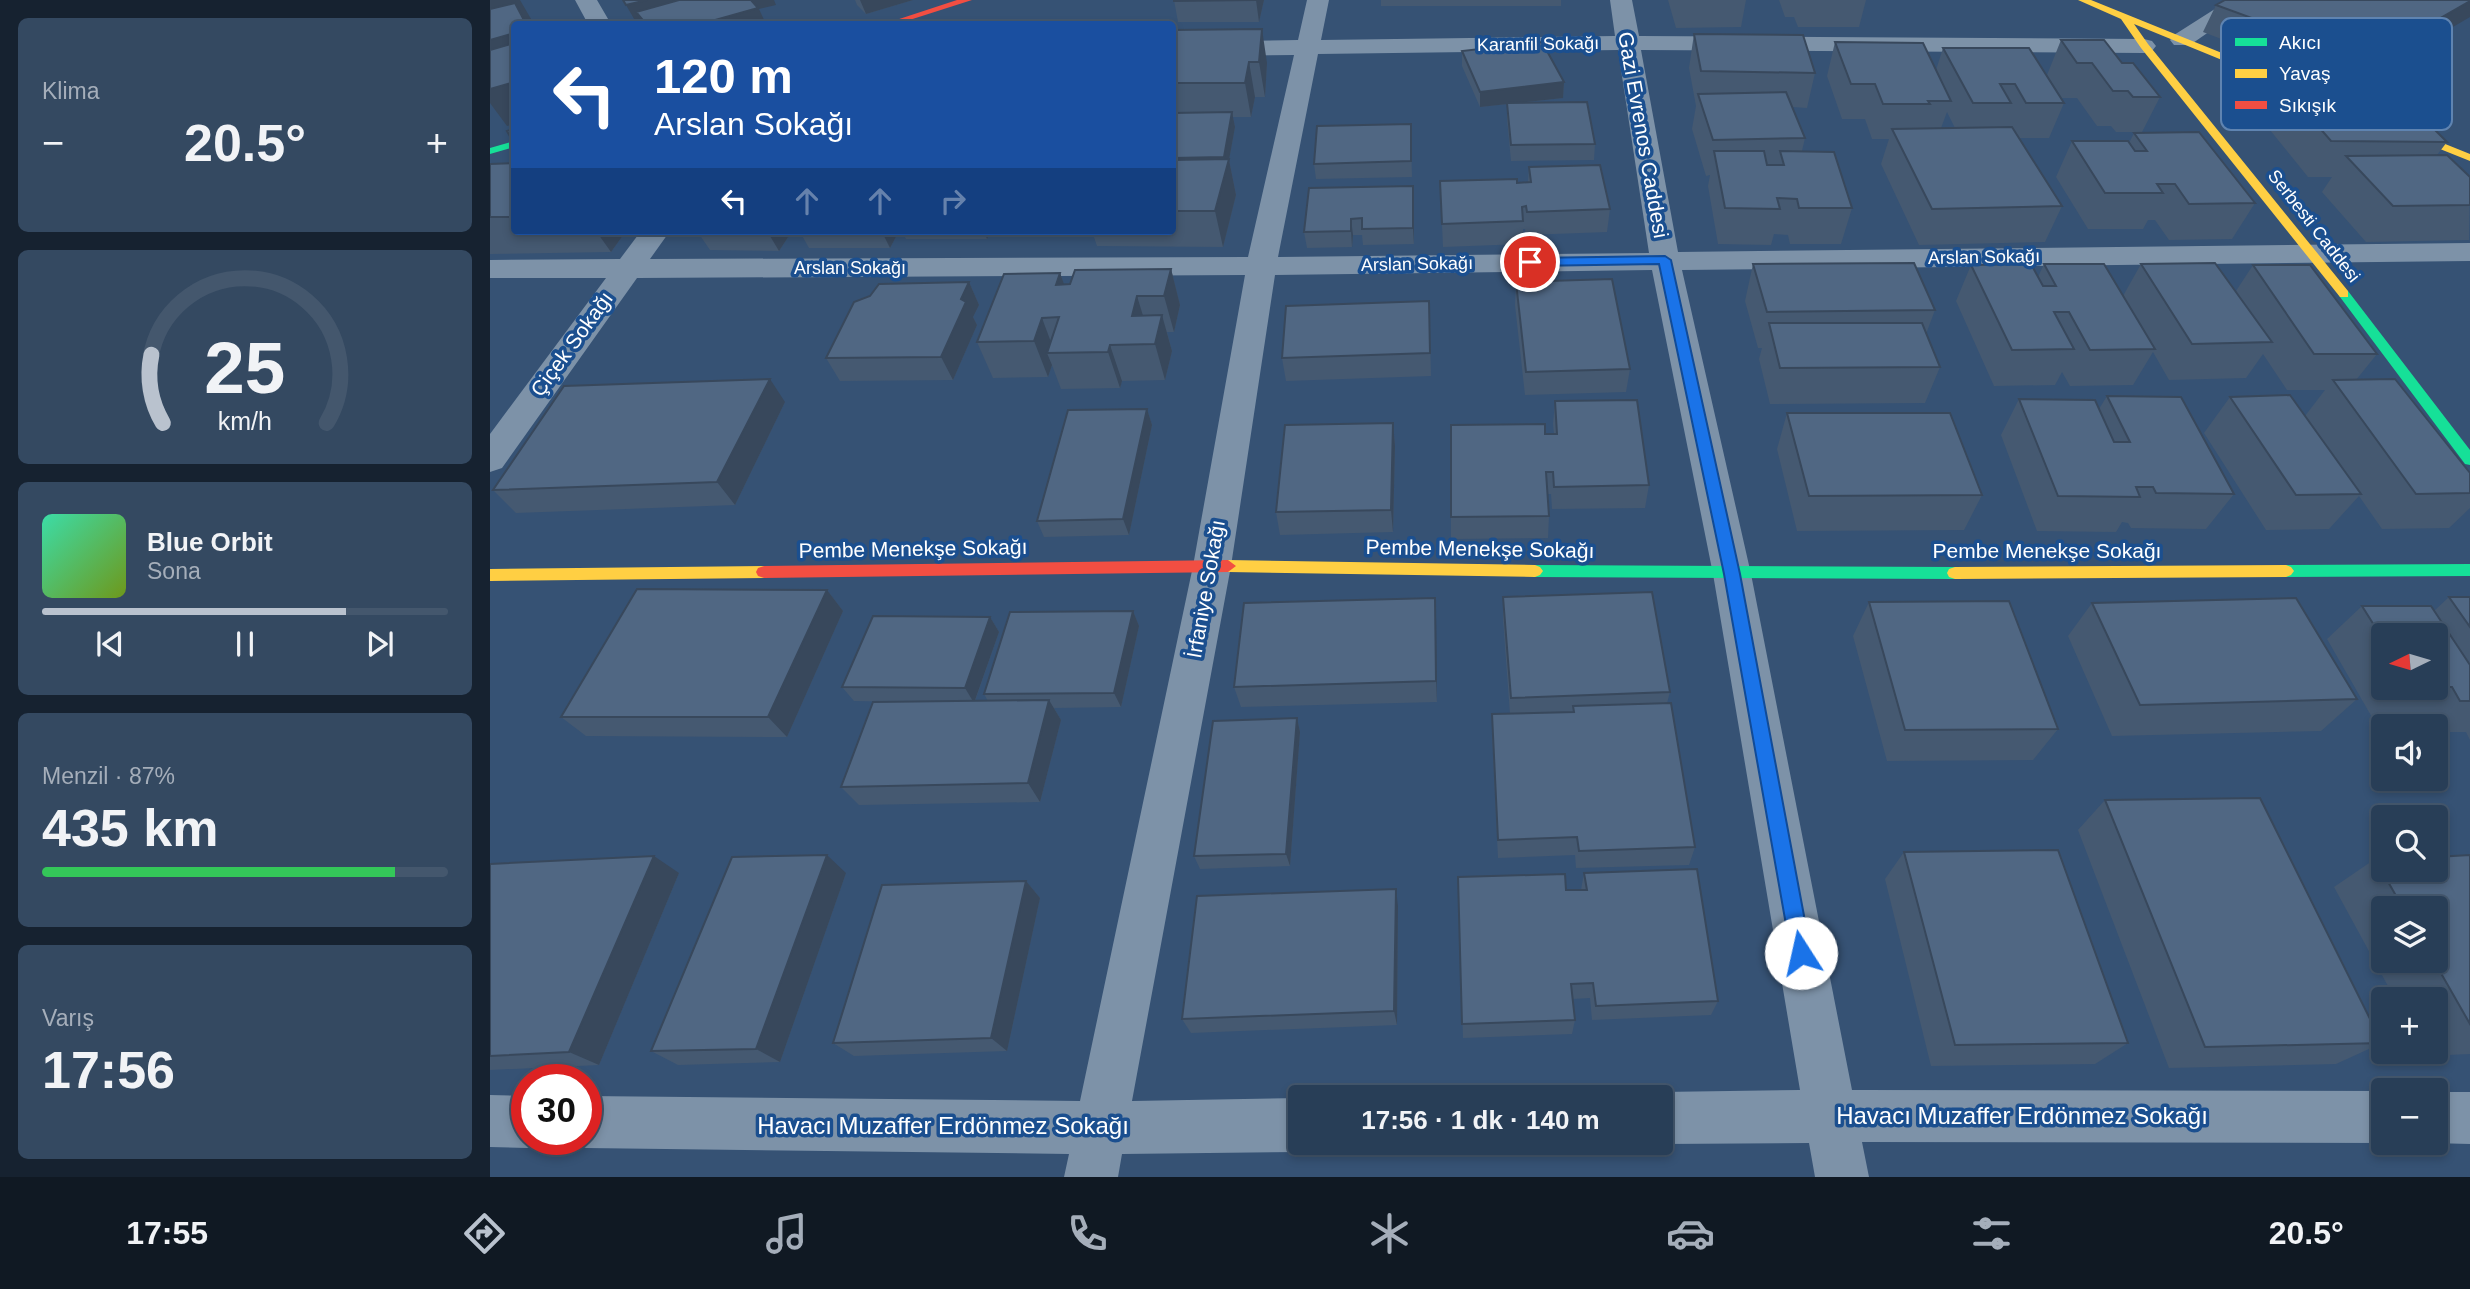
<!DOCTYPE html>
<html lang="tr">
<meta charset="utf-8">
<style>
:root{--surface:#283e57;--page:#344961;--text:#f1f3f6;--muted:#a5aeba;--line:#44576d;--accent:#b9c2ce}
body{margin:0;font-family:Arial,sans-serif;background:var(--page);color:var(--text);height:100vh;display:flex;flex-direction:column;font-size:26px;white-space:nowrap}
*{box-sizing:border-box;margin:0}
p{font-size:23px;color:var(--muted)}
.icon{flex:none;width:38px;height:38px;fill:none;stroke:currentColor;stroke-width:2;stroke-linecap:round;stroke-linejoin:round}
.map{position:relative;flex:1;overflow:hidden}
.sheet{display:flex;flex-direction:column;gap:18px;padding:18px;background:#162230;width:490px}
.sheet>*{flex:none}
.hud{position:absolute;left:21px;top:21px;width:665px;height:214px;border-radius:7px;box-shadow:0 4px 10px #0003,0 0 0 2px var(--line);background:#1a4fa0;color:#fff;overflow:hidden}
.needle{width:46px;rotate:265deg}
.fabs{position:absolute;left:1881px;top:623px;display:grid;gap:14px}
.fabs a{display:grid;place-items:center;width:77px;height:77px;border-radius:7px;background:var(--surface);box-shadow:0 4px 10px #0003,0 0 0 2px var(--line);font-size:35px}
.speed{position:absolute;left:21px;top:1064px;display:flex;gap:14px;font-size:35px;font-weight:700;text-align:center}
.speed>*{display:grid;place-content:center;width:91px;height:91px;border-radius:50%;background:var(--surface);box-shadow:0 4px 10px #0003,0 0 0 2px var(--line);line-height:1}
.speed .limit{border:10px solid #d22;background:#fff;color:#111}
.pin{position:absolute;display:grid;place-items:center;width:60px;height:60px;color:#fff;margin:-30px;border:4px solid #fff;border-radius:50%;box-shadow:0 2px 7px #0007}
.me{position:absolute;width:77px;margin:-38px;rotate:350deg;stroke-linejoin:round;filter:drop-shadow(0 0 5px #0008)}
.turn{display:flex;align-items:center;gap:24px;height:147px;padding:0 28px;font-size:32px}
.turn .icon{width:91px;height:91px;stroke-width:2.5}
.turn b{display:block;font-size:49px;line-height:60px}
.lanes{display:flex;align-items:center;height:66px;padding:0 28px;background:#0003;justify-content:center;gap:35px;direction:ltr}
.lanes .off{opacity:.35}
.big{font-size:52px;font-weight:800;line-height:1.1}
.sheet .tile{flex:1;display:flex;flex-direction:column;justify-content:center;gap:10px;min-width:0;padding:0 24px;border-radius:10px;background:var(--page)}
.sheet .dial{align-items:center;gap:0}
.dial svg{height:182px;overflow:visible;fill:none;stroke:var(--line);stroke-width:7;stroke-linecap:round;text-anchor:middle}
.dial text{fill:var(--text);stroke:none}
.song{display:flex;align-items:center;gap:21px}
.cover{width:84px;height:84px;border-radius:10px;background:linear-gradient(135deg,hsl(160 70% 55%),hsl(80 70% 35%))}
.played{height:7px;border-radius:4px;background:linear-gradient(90deg,var(--accent) 75%,var(--line) 75%)}
.keys{display:flex;justify-content:space-around;direction:ltr}
.heat{display:flex;justify-content:space-between;align-items:center;font-size:38px;direction:ltr}
.charge{height:10px;border-radius:5px;background:linear-gradient(90deg,#34c759 87%,var(--line) 0)}
.trip{position:absolute;left:798px;top:1085px;width:385px;height:70px;border-radius:7px;background:var(--surface);box-shadow:0 4px 10px #0003,0 0 0 2px var(--line);font-weight:800;line-height:70px;text-align:center}
.tabs{display:flex;height:112px;justify-content:space-around;align-items:center;background:#101923;color:var(--muted)}
.tabs .icon{width:49px;height:49px}
.tabs .active{color:var(--accent)}
.tabs b{font-size:32px;color:var(--text)}
main{display:flex;flex:1;min-height:0}
.map>svg:first-child{display:block}
</style>
<main>
<section class="sheet">
<div class="tile"><p>Klima</p>
<div class="heat"><a>−</a><b class="big">20.5°</b><a>+</a></div>
</div>
<div class="tile dial"><svg viewBox="0 0 100 80">
<path d="M14 69A42 42 0 1 1 86 69"/>
<path d="M14 69A42 42 0 0 1 9 39" stroke="#b9c2ce"/>
<text x="50" y="56" font-size="32" font-weight="700">25</text>
<text x="50" y="72" font-size="11">km/h</text>
</svg></div>
<div class="tile">
<div class="song"><i class="cover"></i><div><b>Blue Orbit</b><p>Sona</p></div></div>
<div class="played"></div>
<div class="keys"><svg class="icon" aria-label="previous" viewBox="0 0 24 24"><path d="M18 5L8 12l10 7zM5 5v14"/></svg><svg class="icon" aria-label="pause" viewBox="0 0 24 24"><path d="M8 5v14M16 5v14"/></svg><svg class="icon" aria-label="next" viewBox="0 0 24 24"><path d="M6 5l10 7-10 7zM19 5v14"/></svg></div>
</div>
<div class="tile"><p>Menzil · 87%</p><b class="big">435 km</b><div class="charge"></div></div>
<div class="tile"><p>Varış</p><b class="big">17:56</b></div>
</section>
<div class="map">
<svg width="1980" height="1177" viewBox="0 0 1980 1177">
<rect width="100%" height="100%" fill="#365274"/>
<g fill="none" stroke-linecap="round" stroke-linejoin="round">
<!-- street -->
<path fill="#7d92a8" fill-rule="evenodd" d="M85,0H107L121,24H98Z
M817,0H839L831,40L1125,36L1120,0H1142L1149,36L1654,39L1662,41L1666,46L1662,51L1654,53L1151,50L1188,252L1980,243V261L1192,270L1261,574L1362,1090L1894,1091L1896,1143L1372,1142L1379,1177H1325L1319,1143L1171,1144L1167,1143H1171V1097H1157L1171,1092L1310,1090L1223,574L1162,270L785,275L741,566L642,1101L810,1098V1143L829,1144L810,1152L632,1154L628,1177H574L579,1154L96,1148L77,1141L96,1139V1096L590,1101L703,566L755,275L147,278L12,468L0,472V434L116,278H0V260L130,259L151,231H180L160,259L758,257L804,55L682,56V42L808,40ZM1128,50L1159,253L788,257L828,54Z
M1739,0H1765L1700,45H1684L1680,40L1684,35Z
M1946,1092H1980V1144L1942,1143H1946Z
M0,1095L37,1096V1139L56,1141L37,1148L0,1147Z"/>
<!-- fast -->
<path fill="#16e098" fill-rule="evenodd" d="M24,141V147L0,154V148Z
M1854,290L1858,291L1980,450V465L1975,464L1850,297L1848,294Z
M1980,564V576L1796,577L1791,575L1788,571L1791,567L1796,565Z
M1045,565L1465,567L1471,569L1473,573L1471,577L1465,579L1045,577L1040,575L1037,571L1040,567Z"/>
<!-- slow -->
<path fill="#ffcf43" fill-rule="evenodd" d="M1588,0H1601L1843,98V102H1835L1644,24L1658,44L1858,291V297H1850L1651,48L1631,19Z
M1900,125H1908L1980,154V161L1900,129Z
M738,560L1045,565L1050,567L1053,571L1050,575L1045,577L738,572L730,566Z
M1796,565L1801,567L1804,571L1801,575L1796,577L1465,579L1459,577L1457,573L1459,569L1465,567Z
M274,566L280,568L282,572L280,576L274,578L0,581V569Z"/>
<!-- jam -->
<path fill="#f24e42" fill-rule="evenodd" d="M467,0H482L407,24H394Z
M738,560L746,566L738,572L274,578L268,576L266,572L268,568L274,566Z"/>
</g>
<!-- wall -->
<path fill="#455971" fill-rule="evenodd" d="M365,0H423L376,14L367,5Z
M684,0H774L769,22H688Z
M891,0H1071V6H891Z
M1178,0H1256L1251,27L1186,28Z
M1289,0H1376L1369,27H1308L1304,17H1295Z
M1980,0L1859,88L1713,32L1726,5Z
M682,30L777,63L775,97H765L761,117H743L745,127L739,160L746,195L733,247L607,246L602,231H682Z
M1204,34L1325,73L1317,108L1302,107L1315,138L1312,151L1362,208L1351,244H1300L1298,235L1284,234L1281,245L1228,244L1218,186L1220,175L1216,176L1202,129L1206,106L1199,68Z
M1571,40L1632,63L1670,97L1652,132H1626L1621,126H1607L1587,98H1572L1557,75Z
M1345,42L1446,70L1453,48L1574,103L1559,138H1529L1572,206L1555,242L1429,245L1391,164L1399,139H1382L1375,119H1352L1337,76ZM1457,112L1465,128H1451Z
M972,51L1074,82L1073,98L1028,103L1105,144L1104,160L1021,161L1017,119V104L990,107L972,66Z
M1788,80L1829,90L1868,107L1906,118L1957,142L1947,155L1980,177L1979,240L1876,242L1832,192L1842,177H1818L1767,114Z
M1644,133L1765,203L1742,239L1679,240L1665,220H1658L1653,229H1598L1566,177L1582,141L1639,143Z
M921,140L922,177L826,179L824,164Z
M24,163V231H136L121,252L0,254V164Z
M1039,167L1120,209L1117,232L1036,235L1035,229H1033V244L953,247L950,181L1038,182Z
M923,186L924,244L873,245L872,235H863L862,247L817,248L814,232Z
M207,231H302L289,251L220,250Z
M311,231H409L400,248H319L310,232Z
M412,231H501L497,239H416Z
M1263,264L1445,310L1436,334L1450,367L1435,403L1280,404L1269,359L1272,348H1268L1255,301Z
M1554,264L1633,296L1651,264L1746,291L1763,265L1887,354L1866,380L1980,473V508L1959,528L1892,529L1869,496L1839,529L1776,530L1714,433L1740,397L1815,416L1835,390H1797L1773,354L1756,378L1679,380L1663,352L1643,385L1580,386L1572,372L1565,385L1504,386L1466,301L1481,265L1548,277Z
M681,269L690,305L684,332H677L682,351L675,380L632,381L630,388L571,389L562,365L558,377L503,378L487,342L570,273L574,285L580,284Z
M479,282L489,305L483,317L487,325L463,380L350,381L336,358Z
M1026,282L1140,369L1136,392L1035,395L1025,305Z
M939,301L941,376L796,381L792,358Z
M1617,396L1744,494L1716,529L1641,528L1638,523L1632,522L1626,532L1547,531L1511,435L1529,399L1609,409Z
M1065,401L1159,485L1155,508L1062,509L1061,494H1058L1059,516L1058,538L961,539V517L1055,434H1064L1063,424Z
M295,402L245,505L26,513L3,490Z
M657,409L662,425L639,535L554,537L547,521Z
M1297,413L1492,495L1474,530L1307,531L1287,449Z
M903,423L905,446L903,532L790,535L786,512Z
M337,590L353,611L297,737L96,736L71,717Z
M1013,597L1180,692L1177,703L1205,847L1199,865L1086,868L1085,855L1008,858L1002,734V714H1020L1013,619Z
M1959,597H1980V740L1976,732H1946V726H1926L1921,719H1883L1837,639L1872,606L1944,611ZM1894,635H1946V688H1894Z
M945,598L947,702L751,707L744,687Z
M1379,602L1568,729L1543,760L1397,761L1363,636Z
M1602,603L1867,699L1831,731L1622,736L1578,636Z
M643,611L649,626L631,707L564,708L571,720L550,802L369,805L351,787L417,702L364,701L352,687L500,617L509,632L485,701H498L494,694Z
M807,718L810,732L800,866L710,869L704,856Z
M1615,800L1892,1043L1846,1064L1679,1068L1588,830Z
M1414,852L1638,1043L1605,1064L1441,1066L1395,879Z
M1980,855V1054L1936,1056L1933,1052H1946V999H1905L1844,887L1885,859ZM1894,908H1946V961H1894Z
M0,864L189,873L109,1065L0,1070Z
M356,873L290,1062L188,1065L161,1051Z
M1094,873L1228,1001L1221,1015L1102,1020L1100,998L1082,999L1085,1020L1082,1034L973,1038L968,877L1076,890H1091Z
M536,881L550,898L517,1051L364,1056L343,1043Z
M908,906L907,1025L701,1033L692,1019Z"/>
<!-- shaded-wall -->
<path fill="#38485c" d="M0,0H30L44,24H24L0,37Z
M157,0H284L286,5L269,9L276,24H156L146,12L154,24H147L136,5Z
M370,0H423L376,14Z
M766,0H774L769,22Z
M1980,1V17L1859,88L1877,60Z
M772,29L777,63L775,97L769,62Z
M24,33V74L0,81V40Z
M759,62L765,97L761,117L755,83Z
M24,82V124L17,126L0,103V89Z
M1074,82L1073,98L990,107V92Z
M742,112L745,127L739,160L746,195L733,247L725,211L736,170L734,157Z
M923,186L924,202V244L923,228Z
M861,219L863,235L862,247L861,231Z
M106,231H136L121,252Z
M277,231H302L289,251Z
M392,231H409L400,248L392,232Z
M494,231H501L497,239Z
M681,269L690,305L684,332L674,296Z
M570,273L583,309L566,285Z
M479,282L489,305L483,317L487,325L463,380L451,357L471,299Z
M647,296L658,332L642,316Z
M672,315L682,351L675,380L665,344Z
M552,318L565,353H557L562,365L558,377L544,341Z
M620,345L632,381L630,388L618,352Z
M280,379L295,402L245,505L227,482Z
M657,409L662,425L639,535L633,519Z
M903,423L905,446L903,532L901,510Z
M337,590L353,611L297,737L278,717Z
M945,598L946,619L947,702L946,681Z
M643,611L649,626L631,707L624,693Z
M500,617L509,632L484,703L475,688Z
M559,700L571,720L550,802L538,783Z
M807,718L810,732L800,866L796,854Z
M337,855L356,873L290,1062L266,1049Z
M164,856L189,873L109,1065L79,1052Z
M536,881L550,898L517,1051L501,1038Z
M906,889L908,906L907,1025L904,1011Z"/>
<!-- building -->
<path fill="#506783" stroke="#38485c" stroke-width="2" d="M133,0H157L136,5Z
M189,0H261L268,8L211,24H156L146,12Z
M684,0H766L684,1Z
M1735,0H1980V1L1877,60L1726,5Z
M25,3L36,24H24V33L0,40V9Z
M772,29L769,62H759L755,83H682V30Z
M1204,34L1313,35L1325,73L1211,71Z
M1571,40H1614L1632,63H1643L1670,97H1643L1638,91H1623L1602,63H1587Z
M1052,42L1074,82L990,92L972,51Z
M1345,42L1433,43L1461,101H1438L1440,104H1393L1385,84H1361Z
M24,43V82L0,89V50Z
M1453,48H1539L1574,103H1536L1525,84H1510L1521,103H1483Z
M1788,80H1819L1829,90H1852L1868,107H1896L1906,118H1933L1957,142L1841,141Z
M1296,92L1315,138L1223,140L1208,94Z
M1097,102L1105,144L1021,145L1017,103Z
M742,112L734,157L682,158V113Z
M921,124V161L824,164L827,126Z
M1522,127L1572,206L1442,209L1402,129Z
M24,129V143L17,131Z
M1709,132L1765,203L1699,204L1685,184H1667L1673,193H1615L1582,141H1638L1645,151H1657L1644,133Z
M1224,151H1274L1277,165H1294L1290,151L1344,152L1362,208H1309L1307,199L1287,198L1290,209L1235,208Z
M1957,155L1980,177V205L1903,206L1856,156Z
M739,159L725,211H682V160Z
M24,163V217H0V164Z
M1110,165L1120,209L1037,212L1036,206L1032,207L1033,221L952,224L950,181L1027,179V183L1041,182L1039,167Z
M923,186V228L872,229V218L861,219V231L814,232L819,188Z
M311,231H392L310,232Z
M1424,263L1445,310L1277,312L1263,264Z
M1725,263L1782,342L1702,344L1651,264Z
M1541,264L1553,286H1566L1554,264H1614L1665,349L1600,350L1579,312H1564L1584,349L1522,350L1481,265Z
M1763,265H1820L1887,354H1824Z
M681,269L674,296H647L642,316L672,315L665,344L620,345L618,352L557,353L569,317L552,318L544,341L487,342L514,274L570,273L566,285L580,284L585,270Z
M1122,279L1140,369L1036,372L1026,282Z
M479,282L471,299L476,302L451,357L336,358L364,302L380,296L389,284Z
M939,301L940,353L792,358L796,306Z
M1279,323H1432L1450,367L1290,368Z
M280,379L227,482L3,490L74,386Z
M1905,379L1980,473V493L1926,494L1843,380Z
M1800,395L1871,494L1806,495L1740,397Z
M1617,396L1691,397L1744,494L1666,493L1663,487H1646L1650,497L1568,496L1529,399L1605,400L1624,442H1640Z
M1147,400L1159,485L1064,487L1063,472H1056L1059,516L961,517V425L1055,424V434H1067L1065,401Z
M657,409L633,519L547,521L578,410Z
M1297,413H1460L1492,495L1319,496Z
M903,423L901,510L786,512L795,425Z
M147,589L337,590L278,717H71Z
M1162,592L1180,692L1021,698L1013,597Z
M1959,597H1980V627Z
M945,598L946,681L744,687L754,603Z
M1806,598L1867,699L1650,705L1602,603Z
M1519,601L1568,729L1415,730L1379,602Z
M1872,606H1941L1980,665V701H1970L1962,687H1946V635H1894V641Z
M643,611L624,693L494,694L520,612Z
M383,616L500,617L475,688L352,687Z
M559,700L538,783L351,787L383,702Z
M1181,703L1205,847L1089,851L1087,837L1008,840L1002,714L1084,712L1083,706Z
M807,718L796,854L704,856L723,721Z
M1770,798L1892,1043L1715,1047L1615,800Z
M1568,850L1638,1043L1465,1045L1414,852Z
M337,855L266,1049L161,1051L242,857Z
M1980,855V1024L1944,961H1946V908H1913L1885,859H1894V870H1946V857Z
M164,856L79,1052L0,1056V864Z
M1207,869L1228,1001L1106,1006L1103,983L1081,984L1085,1020L972,1024L968,877L1075,874L1076,890H1097L1094,873Z
M536,881L501,1038L343,1043L392,885Z
M906,889L904,1011L692,1019L707,896Z"/>
<!-- route -->
<path fill="#1a73e8" stroke="#114b97" stroke-width="2" d="M1175,256L1181,260L1250,574L1321,953L1318,960L1311,963L1304,960L1301,953L1234,574L1169,264L1040,266L1034,262L1040,258Z"/>
<g text-anchor="middle" stroke-width="7" stroke-linejoin="round" paint-order="stroke">
<!-- far-street labels -->
<g font-size="18" fill="#fff" stroke="#1b4f8f">
<text transform="translate(1048 44) rotate(-1)" y="6">Karanfil Sokağı</text>
<text transform="translate(1824 226) rotate(52)" y="6">Serbesti Caddesi</text>
<text transform="translate(1494 257) rotate(-1)" y="6">Arslan Sokağı</text>
<text transform="translate(927 264) rotate(-1)" y="6">Arslan Sokağı</text>
<text x="360" y="274">Arslan Sokağı</text>
</g>
<!-- street labels -->
<g font-size="21" fill="#fff" stroke="#1b4f8f">
<text transform="translate(1153 135) rotate(80)" y="7">Gazi Evrenos Caddesi</text>
<text transform="translate(82 344) rotate(-54)" y="7">Çiçek Sokağı</text>
<text transform="translate(423 549) rotate(-1)" y="7">Pembe Menekşe Sokağı</text>
<text transform="translate(990 549) rotate(1)" y="7">Pembe Menekşe Sokağı</text>
<text x="1557" y="558">Pembe Menekşe Sokağı</text>
<text transform="translate(716 589) rotate(-80)" y="7">İrfaniye Sokağı</text>
</g>
<!-- near-street labels -->
<g font-size="24" fill="#fff" stroke="#1b4f8f">
<text x="1532" y="1124">Havacı Muzaffer Erdönmez Sokağı</text>
<text x="453" y="1134">Havacı Muzaffer Erdönmez Sokağı</text>
</g>
</g>
<!-- legend -->
<rect x="1731" y="18" width="231" height="112" rx="10" fill="#1b4f8f" stroke="#5f84b1" stroke-width="2"/>
<rect x="1745" y="38" width="32" height="8" fill="#16e098"/>
<rect x="1745" y="69" width="32" height="9" fill="#ffcf43"/>
<rect x="1745" y="101" width="32" height="8" fill="#f24e42"/>
<g font-size="19" fill="#fff">
<text x="1789" y="49">Akıcı</text>
<text x="1789" y="80">Yavaş</text>
<text x="1789" y="112">Sıkışık</text>
</g>
</svg>
<div class="fabs">
<a><svg class="needle" viewBox="-14 -14 28 28"><path d="M0-13l5 13h-10z" fill="#e53935"/><path d="M0 13l5-13h-10z" fill="#a5aeba"/></svg></a>
<a><svg class="icon" aria-label="sound" viewBox="0 0 24 24"><path d="M4 9h4l5-4v14l-5-4H4zM17 9q2 3 0 6"/></svg></a>
<a><svg class="icon" aria-label="search" viewBox="0 0 24 24"><circle cx="10" cy="10" r="6"/><path d="M15 15l6 6"/></svg></a>
<a><svg class="icon" aria-label="layers" viewBox="0 0 24 24"><path d="M12 4l9 5-9 5-9-5zM3 14l9 5 9-5"/></svg></a>
<a>+</a>
<a>−</a>
</div>
<div class="speed"><div class="limit">30</div></div>
<div class="pin" style="left:1040px;top:262px;background:#d93025"><svg class="icon" aria-label="arrive" viewBox="0 0 24 24"><path d="M6 21V4h12l-3 4 3 4H6"/></svg></div>
<svg class="me" style="left:1311px;top:953px" viewBox="-20 -20 40 40"><circle r="19" fill="#fff"/><path d="M0-13L10 11 0 6-10 11z" fill="#1a73e8"/></svg>
<div class="trip">17:56 · 1 dk · 140 m</div>
<div class="hud">
<div class="turn"><svg class="icon" aria-label="left" viewBox="0 0 24 24"><path d="M17 20v-9H6M10 6l-5 5 5 5"/></svg><div><b>120 m</b>Arslan Sokağı</div></div>
<div class="lanes"><svg class="icon" aria-label="left" viewBox="0 0 24 24"><path d="M17 20v-9H6M10 6l-5 5 5 5"/></svg><svg class="icon off" aria-label="ahead" viewBox="0 0 24 24"><path d="M12 20V5M6 11l6-6 6 6"/></svg><svg class="icon off" aria-label="ahead" viewBox="0 0 24 24"><path d="M12 20V5M6 11l6-6 6 6"/></svg><svg class="icon off" aria-label="right" viewBox="0 0 24 24"><path d="M7 20v-9h11M14 6l5 5-5 5"/></svg></div>
</div>
</div>
</main>
<nav class="tabs">
<b>17:55</b>
<svg class="icon active" aria-label="directions" viewBox="0 0 24 24"><path d="M12 3l9 9-9 9-9-9zM9 14v-3h6M13 9l2 2-2 2"/></svg>
<svg class="icon" aria-label="music" viewBox="0 0 24 24"><path d="M9 18V5l10-2v13"/><circle cx="6" cy="18" r="3"/><circle cx="16" cy="16" r="3"/></svg>
<svg class="icon" aria-label="phone" viewBox="0 0 24 24"><path d="M5 4h4l2 5-3 2q2 4 5 5l2-3 5 2v4C11 20 4 13 5 4z"/></svg>
<svg class="icon" aria-label="climate" viewBox="0 0 24 24"><path d="M12 3v18M4 7l16 10M4 17L20 7"/></svg>
<svg class="icon" aria-label="car" viewBox="0 0 24 24"><path d="M5 17H2v-5l4-1 3-4h7l3 4 3 1v5h-3M9 17h6M6 11h13"/><circle cx="7" cy="17" r="2"/><circle cx="17" cy="17" r="2"/></svg>
<svg class="icon" aria-label="filters" viewBox="0 0 24 24"><path d="M4 7h16M4 17h16"/><circle cx="9" cy="7" r="2"/><circle cx="15" cy="17" r="2"/></svg>
<b>20.5°</b>
</nav>
